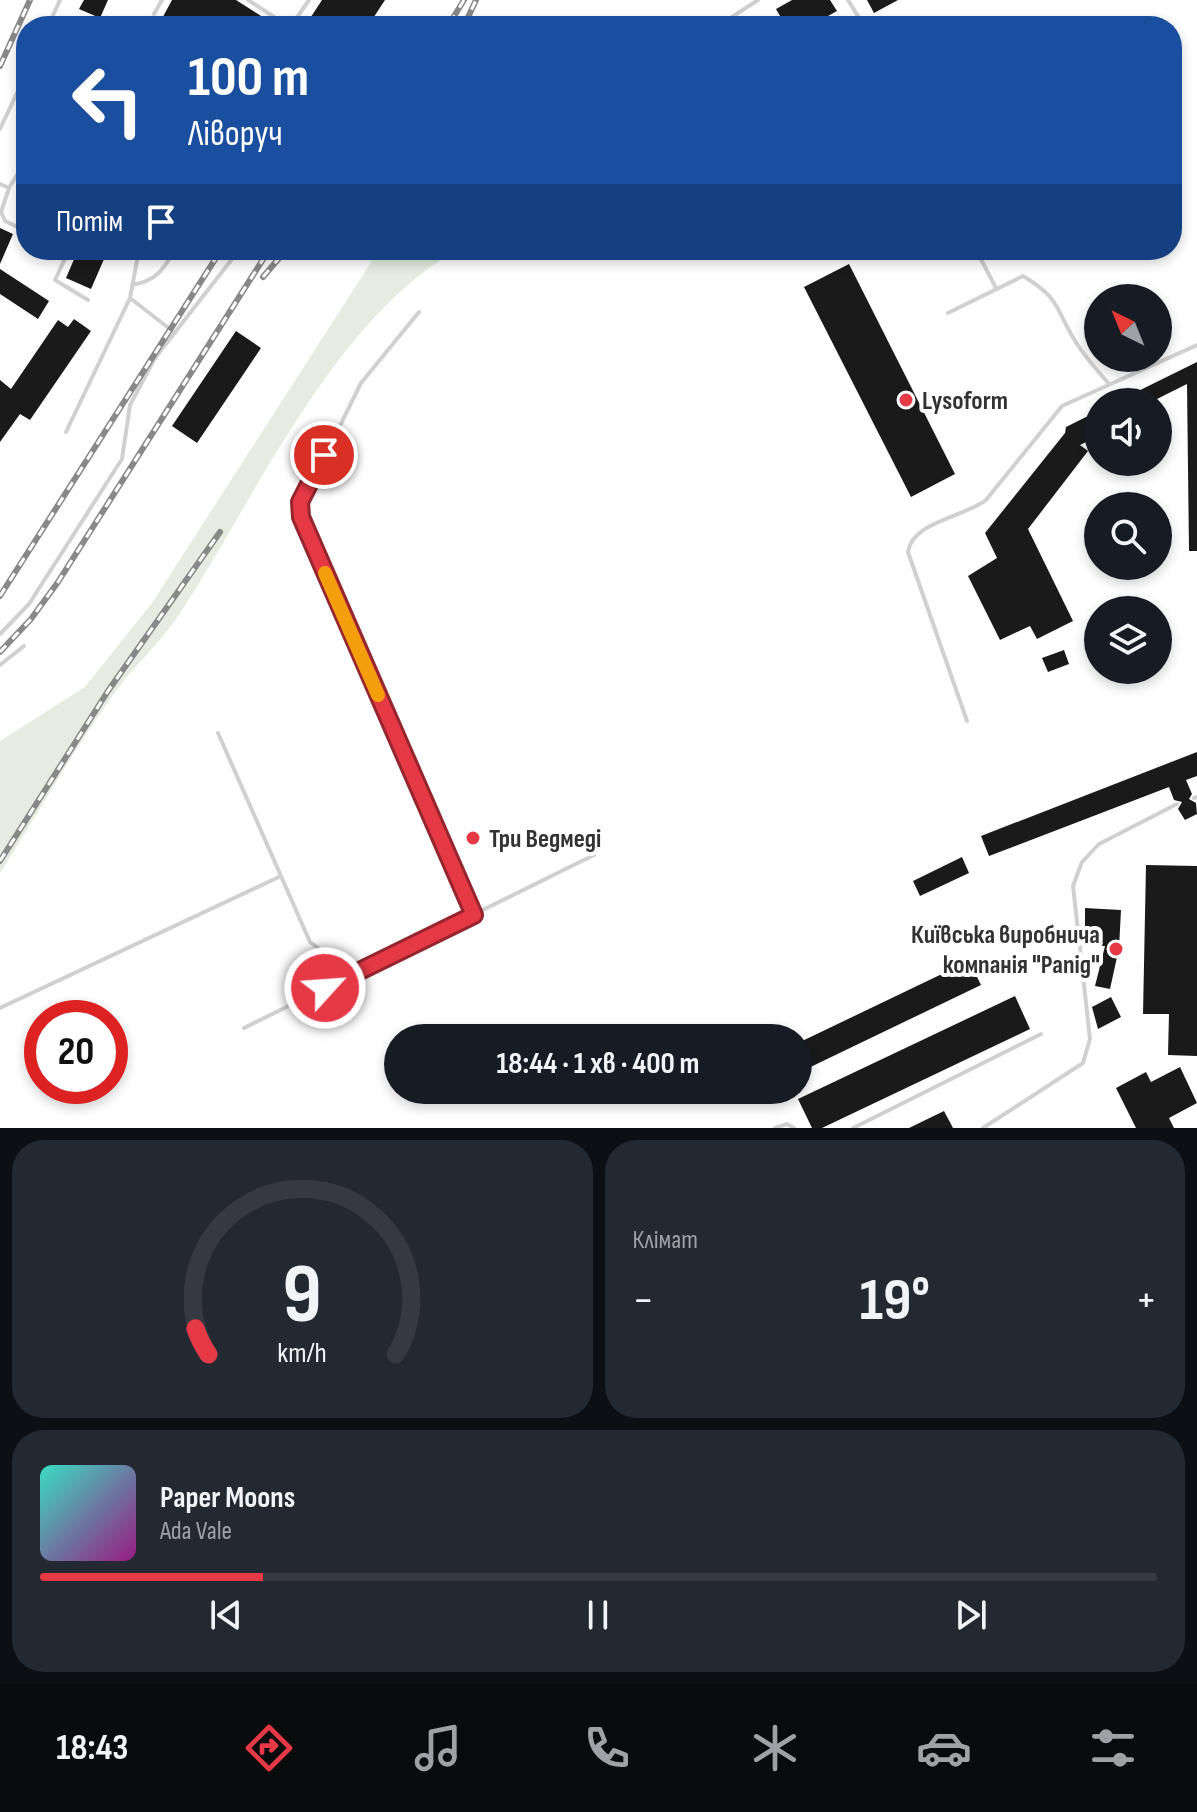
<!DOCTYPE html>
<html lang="uk">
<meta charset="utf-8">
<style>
:root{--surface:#171b24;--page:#242831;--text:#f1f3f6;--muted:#9ea1a6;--line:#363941;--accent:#e63946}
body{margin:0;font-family:"Sofia Sans Condensed",sans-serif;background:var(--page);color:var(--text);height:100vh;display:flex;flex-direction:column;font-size:30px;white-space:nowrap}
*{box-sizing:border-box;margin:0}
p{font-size:26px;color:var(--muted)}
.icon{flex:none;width:44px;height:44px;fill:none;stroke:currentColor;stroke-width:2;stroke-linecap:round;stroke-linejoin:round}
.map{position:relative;height:1128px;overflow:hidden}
.drawer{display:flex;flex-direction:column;gap:12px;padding:12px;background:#0d0f14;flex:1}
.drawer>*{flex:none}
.guide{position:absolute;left:16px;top:16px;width:1166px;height:244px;border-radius:32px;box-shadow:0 4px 12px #0003;background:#1a4fa0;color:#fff;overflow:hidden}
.needle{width:52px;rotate:317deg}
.tools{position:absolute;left:1084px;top:284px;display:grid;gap:16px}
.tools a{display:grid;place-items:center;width:88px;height:88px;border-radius:50%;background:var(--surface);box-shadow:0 4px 12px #0003;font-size:40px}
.speed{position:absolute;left:24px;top:1000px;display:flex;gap:16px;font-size:40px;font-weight:700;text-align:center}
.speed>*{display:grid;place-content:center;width:104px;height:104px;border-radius:50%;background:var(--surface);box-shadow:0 4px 12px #0003;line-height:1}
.speed .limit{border:12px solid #d22;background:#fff;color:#111}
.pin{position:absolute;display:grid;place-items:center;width:68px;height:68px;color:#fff;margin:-34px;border:4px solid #fff;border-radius:50%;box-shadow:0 2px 8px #0007}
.me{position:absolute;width:88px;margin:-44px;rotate:64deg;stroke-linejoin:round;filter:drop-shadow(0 0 6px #0008)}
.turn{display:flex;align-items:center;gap:28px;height:168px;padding:0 40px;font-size:36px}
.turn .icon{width:104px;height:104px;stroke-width:2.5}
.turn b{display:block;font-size:56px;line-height:68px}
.then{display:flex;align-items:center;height:76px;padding:0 40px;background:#0003;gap:16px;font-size:30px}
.big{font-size:60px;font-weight:700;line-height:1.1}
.drawer .card{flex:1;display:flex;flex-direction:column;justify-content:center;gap:12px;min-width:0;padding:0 28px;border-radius:32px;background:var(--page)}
.drawer .dial{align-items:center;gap:0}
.dial svg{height:208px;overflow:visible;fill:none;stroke:var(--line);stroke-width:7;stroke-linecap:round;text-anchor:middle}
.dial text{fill:var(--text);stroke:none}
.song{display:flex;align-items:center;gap:24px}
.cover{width:96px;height:96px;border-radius:12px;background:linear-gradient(135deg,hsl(170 70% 55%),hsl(310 70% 35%))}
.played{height:8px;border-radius:4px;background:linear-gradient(90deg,var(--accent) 20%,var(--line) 20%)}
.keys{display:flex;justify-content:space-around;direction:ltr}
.heat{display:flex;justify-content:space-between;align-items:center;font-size:44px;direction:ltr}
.drawer .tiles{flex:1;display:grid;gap:12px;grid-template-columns:1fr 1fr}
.card:last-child{grid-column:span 2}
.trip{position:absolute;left:384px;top:1024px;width:428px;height:80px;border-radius:40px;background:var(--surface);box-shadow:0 4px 12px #0003;font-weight:700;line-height:80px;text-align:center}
.menu{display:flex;height:128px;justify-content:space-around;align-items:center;background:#090b0e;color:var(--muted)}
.menu .icon{width:56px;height:56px}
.menu .on{color:var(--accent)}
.menu b{font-size:36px;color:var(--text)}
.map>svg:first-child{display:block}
</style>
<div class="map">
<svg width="1197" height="1128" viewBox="0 0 1197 1128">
<rect width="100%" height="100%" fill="#fff"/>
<!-- green -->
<path fill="#e6ecdf" d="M379,250H457C334,319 256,497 180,613C160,644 131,668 111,698C71,754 37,815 0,873V741L85,687L152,603Z"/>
<!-- building -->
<path fill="#1a1a1a" d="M84,0H108L100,18L79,9Z
M172,0H236L277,26H158Z
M322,0H385L368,26H305Z
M792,0H830L837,11L810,26H786L776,9Z
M867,0H898L874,13Z
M0,228L13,234L0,264Z
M78,250H108L91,289L66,278Z
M849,264L955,474L911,497L804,287Z
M0,269L49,301L38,319L0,294Z
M74,319L91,331L30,420L20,414L0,442V380L11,389L58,320L68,327Z
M236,331L261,348L197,443L172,426Z
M1197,362V551H1189L1187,384L1151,402H1116Z
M1098,411V436L1080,445L1088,451L1028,529L1073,621L1037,639L1030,626L1000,640L968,576L997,558L985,533L1065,433L1066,427Z
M1064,650L1069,664L1048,672L1042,658Z
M1197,752V776L1186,780L1192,794L1189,799L1196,803L1197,814L1185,820L1178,809L1182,802L1174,800L1169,787L989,856L981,836Z
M962,857L969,873L920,896L913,881Z
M1146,865L1197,866V1056L1168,1055L1169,1014H1143Z
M1085,908L1121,910L1119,948L1110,989L1095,986L1105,946L1085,945Z
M969,961L981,985L798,1073V1043Z
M1015,996L1030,1029L822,1128H812L798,1099Z
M1111,997L1121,1017L1098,1029L1092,1007Z
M1180,1067L1197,1103L1169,1118L1174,1128H1136L1116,1088L1146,1072L1151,1082Z
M944,1111L953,1128H909Z"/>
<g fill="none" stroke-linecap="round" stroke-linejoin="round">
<!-- service -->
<path stroke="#d0d0d0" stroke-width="4" d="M248,0L288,26
M848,0L864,26
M154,14L162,0
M48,26L60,0
M291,26L309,0
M718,26L758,0
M16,95L26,105
M0,129L26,74
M0,184L9,188L26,160
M9,188L1,212L5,221L26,231
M69,250L55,280L88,300
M976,250L996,288
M132,285C156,281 163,270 175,250
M130,298L175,333
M419,312L361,383L299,509L474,915
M948,313L1023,276C1062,299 1055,310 1077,344C1086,358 1098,371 1109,384
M66,432L130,298L139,250
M0,634L29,604L122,459L130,405L155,358L239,250
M0,665L24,646
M967,721L908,552C912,522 964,517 986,500L1062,406L1197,345
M218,733L310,942L352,974
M1194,798L1197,797
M0,1008L281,876
M244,1028L594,855
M775,1128L787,1124L794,1128
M853,1128L1041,1034
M983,1128L1083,1063L1090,1039L1073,886L1082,862L1099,844L1177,804"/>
<defs>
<path id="rail" d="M450,23L464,0
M464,26L476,0
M0,66L30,0
M263,277L286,250
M0,596L221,250
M0,652L31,619L58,582L269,250
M0,861L108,691L220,532"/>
</defs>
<!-- rail casing -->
<use href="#rail" stroke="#888" stroke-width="6"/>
<!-- rail -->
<use href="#rail" stroke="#fff" stroke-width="3" stroke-dasharray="9" stroke-linecap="butt"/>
</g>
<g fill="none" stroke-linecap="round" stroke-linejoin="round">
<defs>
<path id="route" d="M324,455L300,502L301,517L474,915L325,988"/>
</defs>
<!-- route casing -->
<use href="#route" stroke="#96252e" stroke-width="20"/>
<!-- route -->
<use href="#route" stroke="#e63946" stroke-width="14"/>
<!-- slow -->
<path stroke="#f59e0b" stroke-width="14" d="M325,573L378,695"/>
</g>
<!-- markers -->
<g fill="#e63946" stroke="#fff" stroke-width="3">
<circle cx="906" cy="400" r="8"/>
<circle cx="473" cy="838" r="8"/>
<circle cx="1116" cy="949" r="8"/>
</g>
<g text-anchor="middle" stroke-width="8" stroke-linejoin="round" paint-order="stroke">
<!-- poi labels -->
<g font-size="26" font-weight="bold" fill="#333" stroke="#fff" text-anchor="start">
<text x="922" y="409">Lysoform</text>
<text x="489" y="847">Три Ведмеді</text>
<text x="1100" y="943" text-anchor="end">Київська виробнича<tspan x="1100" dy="30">компанія "Рапід"</tspan></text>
</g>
</g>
</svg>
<div class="tools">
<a><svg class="needle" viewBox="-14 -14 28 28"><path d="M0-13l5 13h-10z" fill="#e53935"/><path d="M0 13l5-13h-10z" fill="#9ea1a6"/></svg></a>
<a><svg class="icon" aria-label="sound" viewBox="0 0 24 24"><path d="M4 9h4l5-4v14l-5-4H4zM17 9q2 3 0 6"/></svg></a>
<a><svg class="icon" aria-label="search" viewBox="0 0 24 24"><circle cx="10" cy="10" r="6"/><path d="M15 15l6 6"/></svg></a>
<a><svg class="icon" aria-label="layers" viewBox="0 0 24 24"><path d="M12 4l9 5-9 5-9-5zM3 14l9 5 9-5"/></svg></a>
</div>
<div class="speed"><div class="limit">20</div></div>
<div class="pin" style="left:324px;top:455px;background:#d93025"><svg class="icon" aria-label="arrive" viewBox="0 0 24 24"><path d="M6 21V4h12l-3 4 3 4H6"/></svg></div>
<svg class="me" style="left:325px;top:988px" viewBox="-20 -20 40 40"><circle r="17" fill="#e63946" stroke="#fff" stroke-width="3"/><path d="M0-11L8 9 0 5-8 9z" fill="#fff"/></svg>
<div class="trip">18:44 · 1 хв · 400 m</div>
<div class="guide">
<div class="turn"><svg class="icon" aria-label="left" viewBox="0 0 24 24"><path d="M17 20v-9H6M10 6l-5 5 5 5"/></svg><div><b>100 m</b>Ліворуч</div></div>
<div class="then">Потім<svg class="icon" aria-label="arrive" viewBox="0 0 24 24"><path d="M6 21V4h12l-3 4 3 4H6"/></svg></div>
</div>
</div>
<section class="drawer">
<div class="tiles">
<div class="card dial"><svg viewBox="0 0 100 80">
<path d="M14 69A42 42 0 1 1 86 69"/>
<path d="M14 69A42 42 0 0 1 9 59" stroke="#e63946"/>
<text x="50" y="56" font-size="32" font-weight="700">9</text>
<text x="50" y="72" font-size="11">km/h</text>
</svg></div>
<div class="card"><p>Клімат</p>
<div class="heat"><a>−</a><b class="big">19°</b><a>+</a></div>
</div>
<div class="card">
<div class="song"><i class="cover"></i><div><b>Paper Moons</b><p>Ada Vale</p></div></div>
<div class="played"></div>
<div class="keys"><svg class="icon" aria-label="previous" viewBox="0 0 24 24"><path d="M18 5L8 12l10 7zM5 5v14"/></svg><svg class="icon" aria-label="pause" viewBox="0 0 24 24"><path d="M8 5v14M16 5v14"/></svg><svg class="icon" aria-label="next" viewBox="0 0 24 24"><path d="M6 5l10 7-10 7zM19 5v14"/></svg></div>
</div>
</div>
</section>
<nav class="menu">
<b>18:43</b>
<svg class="icon on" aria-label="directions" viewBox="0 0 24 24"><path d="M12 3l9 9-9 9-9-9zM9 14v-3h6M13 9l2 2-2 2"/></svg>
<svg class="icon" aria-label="music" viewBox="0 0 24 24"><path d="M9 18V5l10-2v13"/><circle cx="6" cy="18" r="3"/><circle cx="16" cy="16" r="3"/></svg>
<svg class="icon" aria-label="phone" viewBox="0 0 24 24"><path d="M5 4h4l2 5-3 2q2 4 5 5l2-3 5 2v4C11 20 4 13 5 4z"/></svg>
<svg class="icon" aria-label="climate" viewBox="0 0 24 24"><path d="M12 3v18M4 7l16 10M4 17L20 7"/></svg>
<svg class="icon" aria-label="car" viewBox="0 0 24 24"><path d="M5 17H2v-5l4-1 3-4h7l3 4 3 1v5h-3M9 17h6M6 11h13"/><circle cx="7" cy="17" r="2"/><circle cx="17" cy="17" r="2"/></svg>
<svg class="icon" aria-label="filters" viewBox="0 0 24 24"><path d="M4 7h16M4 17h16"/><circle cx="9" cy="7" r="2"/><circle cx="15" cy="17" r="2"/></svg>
</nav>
